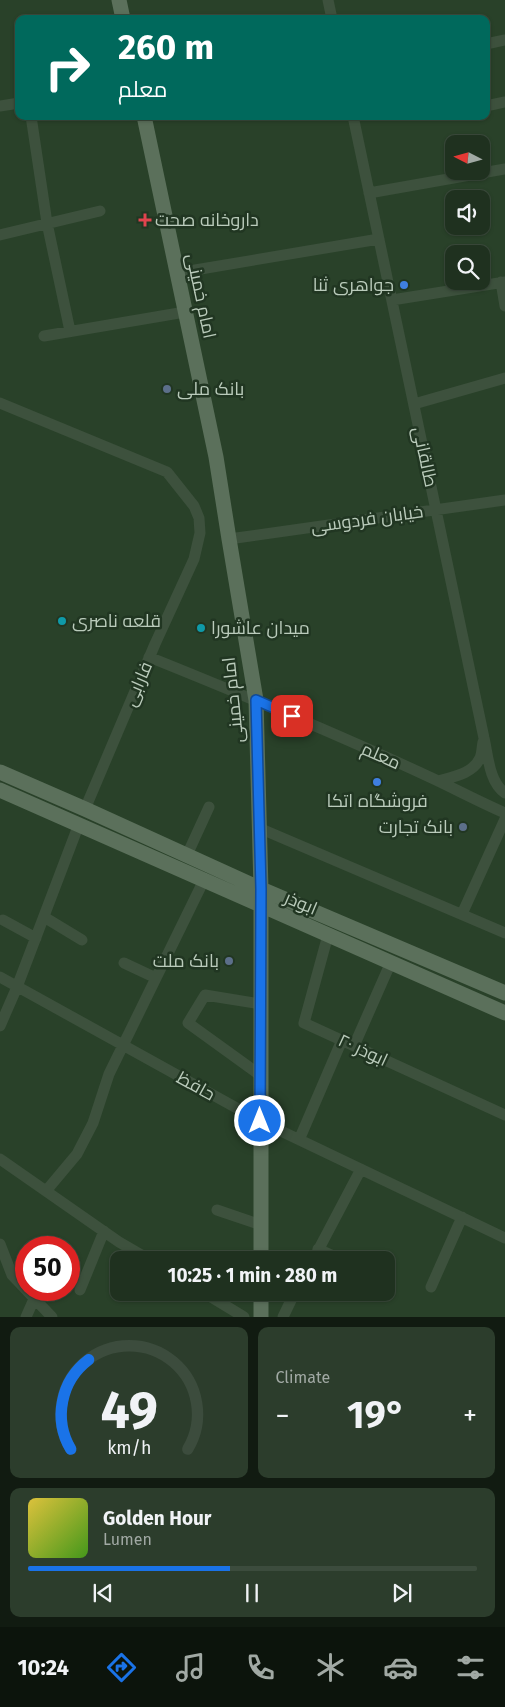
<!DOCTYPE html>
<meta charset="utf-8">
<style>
:root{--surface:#1f311f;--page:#2c3d2c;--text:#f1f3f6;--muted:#a1a9a4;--line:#3c4c3d;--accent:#1a73e8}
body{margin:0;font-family:"Fira Sans",Cairo,sans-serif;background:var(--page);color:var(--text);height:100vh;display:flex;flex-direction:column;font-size:19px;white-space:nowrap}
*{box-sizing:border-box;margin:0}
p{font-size:16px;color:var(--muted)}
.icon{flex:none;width:28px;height:28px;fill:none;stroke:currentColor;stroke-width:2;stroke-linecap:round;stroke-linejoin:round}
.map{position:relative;height:1317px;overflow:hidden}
.panel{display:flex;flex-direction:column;gap:10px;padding:10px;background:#111b11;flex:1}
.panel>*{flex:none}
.hud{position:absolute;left:15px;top:15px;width:475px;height:105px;border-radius:10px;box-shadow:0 1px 4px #0004,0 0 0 1px var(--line);background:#00695c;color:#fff;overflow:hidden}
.needle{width:32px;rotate:276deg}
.controls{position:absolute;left:445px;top:135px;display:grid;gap:10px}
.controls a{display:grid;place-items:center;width:45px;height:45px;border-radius:10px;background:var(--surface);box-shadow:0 1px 4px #0004,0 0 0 1px var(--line);font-size:25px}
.speed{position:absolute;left:15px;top:1236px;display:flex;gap:10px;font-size:25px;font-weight:700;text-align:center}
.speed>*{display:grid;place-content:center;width:65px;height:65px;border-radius:50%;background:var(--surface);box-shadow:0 1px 4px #0004,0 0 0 1px var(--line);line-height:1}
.speed .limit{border:8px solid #d22;background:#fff;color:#111}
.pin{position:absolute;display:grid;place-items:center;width:42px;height:42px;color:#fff;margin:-21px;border-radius:10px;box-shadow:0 2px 8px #0006}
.me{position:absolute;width:55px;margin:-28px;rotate:0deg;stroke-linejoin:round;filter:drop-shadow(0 0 4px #0008)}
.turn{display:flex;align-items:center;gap:18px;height:105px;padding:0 20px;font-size:22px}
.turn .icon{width:65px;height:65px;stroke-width:2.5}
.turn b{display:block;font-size:35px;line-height:42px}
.big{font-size:38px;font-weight:700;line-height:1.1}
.panel .card{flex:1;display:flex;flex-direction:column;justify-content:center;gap:8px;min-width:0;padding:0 18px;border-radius:10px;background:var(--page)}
.panel .dial{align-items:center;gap:0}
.dial svg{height:130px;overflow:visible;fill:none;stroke:var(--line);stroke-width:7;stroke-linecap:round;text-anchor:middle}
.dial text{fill:var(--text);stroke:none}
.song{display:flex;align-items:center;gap:15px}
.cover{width:60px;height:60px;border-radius:8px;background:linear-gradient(135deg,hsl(50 70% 55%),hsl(100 70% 35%))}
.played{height:5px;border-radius:2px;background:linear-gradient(90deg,var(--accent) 45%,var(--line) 45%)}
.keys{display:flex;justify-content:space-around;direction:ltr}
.heat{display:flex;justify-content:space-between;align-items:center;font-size:28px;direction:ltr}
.panel .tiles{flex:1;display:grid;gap:10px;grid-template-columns:1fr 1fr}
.card:last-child{grid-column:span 2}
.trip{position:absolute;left:110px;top:1251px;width:285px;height:50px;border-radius:10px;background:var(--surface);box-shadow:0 1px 4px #0004,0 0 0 1px var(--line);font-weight:700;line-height:50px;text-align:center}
.tabs{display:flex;height:80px;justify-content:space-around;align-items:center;background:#0c140c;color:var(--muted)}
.tabs .icon{width:35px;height:35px}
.tabs .current{color:var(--accent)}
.tabs b{font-size:22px;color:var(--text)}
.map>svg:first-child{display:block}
</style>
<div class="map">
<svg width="505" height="1317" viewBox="0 0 505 1317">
<rect width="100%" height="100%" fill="#294129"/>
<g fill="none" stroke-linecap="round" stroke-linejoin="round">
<!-- minor -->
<path stroke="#3d513d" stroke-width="11" d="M328,0L332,19
M486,44L505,40
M0,106L19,103
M486,106L505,102
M31,116L47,223L70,331
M353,116L484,738C488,755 489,782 505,793
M369,193L505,169
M0,235L100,211
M177,273L379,239
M501,282L505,306
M392,300L505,282
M44,336L185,312
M0,403L167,472L194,506L199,518L200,533L194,559L155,644L85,809
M414,404L505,378
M229,539L505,500
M149,657C246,696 342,736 436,780C459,791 482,803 505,813
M438,781C452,777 473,774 480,758C482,754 482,747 483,742
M259,828L505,933
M187,855L209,807
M462,914L505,819
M44,917L82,940
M3,920L36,938
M328,935L304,1023L505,1115
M124,963L156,978
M0,977L260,1121L505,1238
M0,1026L17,987L79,824
M354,1046L391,962
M260,1075L188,1023L205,995L261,1004
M299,1140L342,1040
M0,1159L119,1242L150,1260
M46,1191L77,1154L93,1123L109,1074L204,880
M217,1210L261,1225
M0,1244L12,1275L52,1317
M318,1249L342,1260
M313,1260L361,1169
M431,1287L462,1217
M80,1290L104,1231
M203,1292L244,1317
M26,1317L34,1299
M283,1317L295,1292"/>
<!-- major -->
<path stroke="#5b705b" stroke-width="15" d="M119,0L123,19
M144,116L216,457L229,539L256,700L261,889V1260
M0,772L85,809L261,889L505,993
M0,790L505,1013
M261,1292V1317"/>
</g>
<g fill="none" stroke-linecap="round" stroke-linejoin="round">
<defs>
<path id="route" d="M260,1121L261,889L256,700L292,716"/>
</defs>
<!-- route casing -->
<use href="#route" stroke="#114b97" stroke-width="12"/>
<!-- route -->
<use href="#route" stroke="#1a73e8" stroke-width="9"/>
</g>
<!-- markers -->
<path fill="#e0444e" stroke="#213622" stroke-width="2" d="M142.5 212.5h5v5h5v5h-5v5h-5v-5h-5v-5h5z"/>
<g fill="#3f7fe0" stroke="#213622" stroke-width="2">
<circle cx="404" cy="285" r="5"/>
<circle cx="377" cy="782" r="5"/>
</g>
<g fill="#5c6f8a" stroke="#213622" stroke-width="2">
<circle cx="167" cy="389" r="5"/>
<circle cx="463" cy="827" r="5"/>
<circle cx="229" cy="961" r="5"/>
</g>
<g fill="#0f9aa8" stroke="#213622" stroke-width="2">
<circle cx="62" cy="621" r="5"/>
<circle cx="201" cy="628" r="5"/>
</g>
<g text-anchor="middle" stroke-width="5" stroke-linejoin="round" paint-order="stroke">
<!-- poi labels -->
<g font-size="18" fill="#bacbbb" stroke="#213622" text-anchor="start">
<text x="155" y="226">داروخانه صحت</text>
<text x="394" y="291" text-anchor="end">جواهری ثنا</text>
<text x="177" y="395">بانک ملی</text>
<text x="72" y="627">قلعه ناصری</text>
<text x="211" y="634">میدان عاشورا</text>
<text x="377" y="807" text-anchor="middle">فروشگاه اتکا</text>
<text x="453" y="833" text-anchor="end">بانک تجارت</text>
<text x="219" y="967" text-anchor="end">بانک ملت</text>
</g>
<!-- street labels -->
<g font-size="18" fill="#bacbbb" stroke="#213622">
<text transform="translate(201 296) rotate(78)" y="6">امام خمینی</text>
<text transform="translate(425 457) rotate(78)" y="6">طالقانی</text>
<text transform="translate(367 519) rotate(-8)" y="6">خیابان فردوسی</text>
<text transform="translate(138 684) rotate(-67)" y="6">فارابی</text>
<text transform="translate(233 700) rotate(-96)" y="6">امام خمینی</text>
<text transform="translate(381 756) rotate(24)" y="6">معلم</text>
<text transform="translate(301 903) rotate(23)" y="6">ابوذر</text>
<text transform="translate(363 1050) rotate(25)" y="6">ابوذر ۲۰</text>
<text transform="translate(196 1086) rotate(29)" y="6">حافظ</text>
</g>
</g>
</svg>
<div class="controls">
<a><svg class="needle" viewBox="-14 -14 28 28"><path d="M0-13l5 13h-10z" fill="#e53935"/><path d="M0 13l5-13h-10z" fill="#a1a9a4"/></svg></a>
<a><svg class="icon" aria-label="sound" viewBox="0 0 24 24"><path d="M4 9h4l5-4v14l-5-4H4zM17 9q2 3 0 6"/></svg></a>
<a><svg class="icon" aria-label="search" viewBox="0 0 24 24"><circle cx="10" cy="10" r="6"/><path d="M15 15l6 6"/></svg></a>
</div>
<div class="speed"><div class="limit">50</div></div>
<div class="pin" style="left:292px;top:716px;background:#d93025"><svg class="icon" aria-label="arrive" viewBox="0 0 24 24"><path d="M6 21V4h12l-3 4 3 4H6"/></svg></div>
<svg class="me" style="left:260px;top:1121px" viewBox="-20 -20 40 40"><circle r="17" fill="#1a73e8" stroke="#fff" stroke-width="3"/><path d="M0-11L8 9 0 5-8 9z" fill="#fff"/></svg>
<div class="trip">10:25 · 1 min · 280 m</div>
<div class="hud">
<div class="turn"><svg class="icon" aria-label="right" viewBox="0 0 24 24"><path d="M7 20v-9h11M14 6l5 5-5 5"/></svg><div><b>260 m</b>معلم</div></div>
</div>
</div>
<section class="panel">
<div class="tiles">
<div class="card dial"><svg viewBox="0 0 100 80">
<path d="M14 69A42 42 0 1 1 86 69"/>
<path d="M14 69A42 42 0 0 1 25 14" stroke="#1a73e8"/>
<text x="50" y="56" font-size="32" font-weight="700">49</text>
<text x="50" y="72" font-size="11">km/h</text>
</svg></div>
<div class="card"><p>Climate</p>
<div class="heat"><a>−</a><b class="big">19°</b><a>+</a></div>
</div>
<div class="card">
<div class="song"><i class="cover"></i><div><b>Golden Hour</b><p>Lumen</p></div></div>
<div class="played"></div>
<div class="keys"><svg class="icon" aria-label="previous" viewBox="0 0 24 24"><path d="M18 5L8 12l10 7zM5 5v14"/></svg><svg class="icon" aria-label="pause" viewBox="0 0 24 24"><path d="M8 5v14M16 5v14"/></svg><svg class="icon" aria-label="next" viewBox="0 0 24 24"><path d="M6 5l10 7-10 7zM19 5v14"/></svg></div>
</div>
</div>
</section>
<nav class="tabs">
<b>10:24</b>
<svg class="icon current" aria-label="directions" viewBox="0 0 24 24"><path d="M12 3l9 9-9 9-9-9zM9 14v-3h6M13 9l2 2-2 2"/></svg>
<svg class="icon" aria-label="music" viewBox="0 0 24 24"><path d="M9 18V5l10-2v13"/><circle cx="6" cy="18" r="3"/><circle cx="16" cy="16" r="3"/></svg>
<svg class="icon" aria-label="phone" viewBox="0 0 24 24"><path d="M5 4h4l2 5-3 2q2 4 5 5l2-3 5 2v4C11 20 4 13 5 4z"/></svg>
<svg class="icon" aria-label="climate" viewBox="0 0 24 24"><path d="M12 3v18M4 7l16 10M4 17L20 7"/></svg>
<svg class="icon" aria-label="car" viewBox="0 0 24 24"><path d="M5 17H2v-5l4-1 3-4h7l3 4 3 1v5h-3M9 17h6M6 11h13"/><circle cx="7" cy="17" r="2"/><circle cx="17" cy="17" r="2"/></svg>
<svg class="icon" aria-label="filters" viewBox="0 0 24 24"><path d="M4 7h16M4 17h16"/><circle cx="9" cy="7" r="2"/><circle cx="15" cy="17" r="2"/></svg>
</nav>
